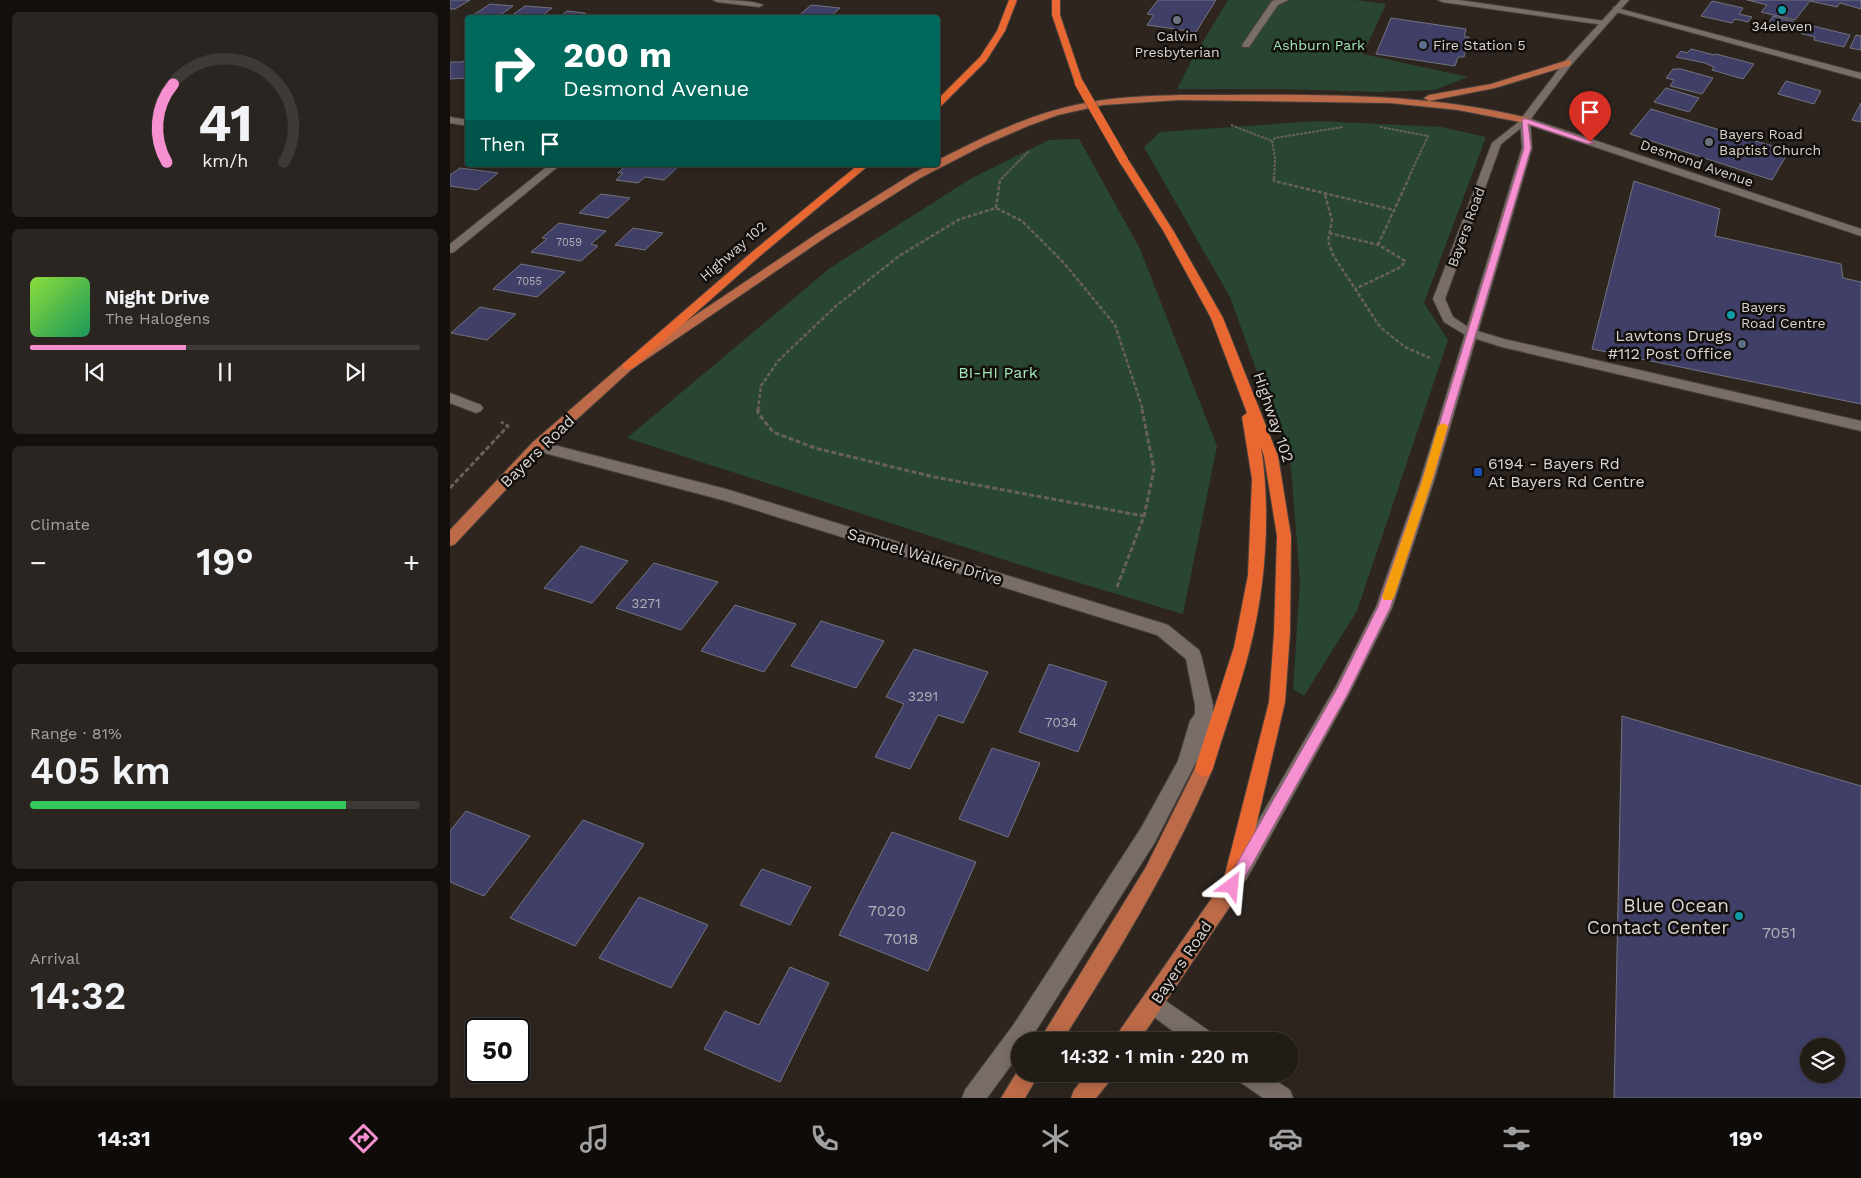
<!DOCTYPE html>
<meta charset="utf-8">
<style>
:root{--surface:#221c17;--page:#2a2520;--text:#f1f3f6;--muted:#a2a1a1;--line:#3f3a36;--accent:#f690d0}
body{margin:0;font-family:"Work Sans",sans-serif;background:var(--page);color:var(--text);height:100vh;display:flex;flex-direction:column;font-size:19px;white-space:nowrap}
*{box-sizing:border-box;margin:0}
p{font-size:16px;color:var(--muted)}
.icon{flex:none;width:28px;height:28px;fill:none;stroke:currentColor;stroke-width:2;stroke-linecap:round;stroke-linejoin:round}
.map{position:relative;flex:1;overflow:hidden}
.side{display:flex;flex-direction:column;gap:12px;padding:12px;background:#130f0d;width:450px}
.side>*{flex:none}
.banner{position:absolute;left:15px;top:15px;width:475px;height:152px;border-radius:5px;box-shadow:0 2px 12px #0003,0 0 0 1px var(--line);background:#00695c;color:#fff;overflow:hidden}
.buttons{position:absolute;left:1350px;top:1038px;display:grid;gap:10px}
.buttons a{display:grid;place-items:center;width:45px;height:45px;border-radius:50%;background:var(--surface);box-shadow:0 2px 12px #0003,0 0 0 1px var(--line);font-size:25px}
.speed{position:absolute;left:15px;top:1018px;display:flex;gap:10px;font-size:25px;font-weight:700;text-align:center}
.speed>*{display:grid;place-content:center;width:65px;height:65px;border-radius:50%;background:var(--surface);box-shadow:0 2px 12px #0003,0 0 0 1px var(--line);line-height:1}
.speed .limit{border:2px solid #111;border-radius:8px;background:#fff;color:#111}
.pin{position:absolute;display:grid;place-items:center;width:42px;height:42px;color:#fff;margin:-51px -21px;border-radius:50% 50% 50% 0;rotate:-45deg;box-shadow:0 0 5px #0007}
.pin .icon{rotate:45deg}
.me{position:absolute;width:55px;margin:-28px;rotate:29deg;stroke-linejoin:round;filter:drop-shadow(0 0 4px #0008)}
.turn{display:flex;align-items:center;gap:18px;height:105px;padding:0 15px;font-size:22px}
.turn .icon{width:65px;height:65px;stroke-width:2.5}
.turn b{display:block;font-size:35px;line-height:42px}
.then{display:flex;align-items:center;height:48px;padding:0 15px;background:#0003;gap:10px;font-size:19px}
.big{font-size:38px;font-weight:600;line-height:1.1}
.side .card{flex:1;display:flex;flex-direction:column;justify-content:center;gap:8px;min-width:0;padding:0 18px;border-radius:8px;background:var(--page)}
.side .dial{align-items:center;gap:0}
.dial svg{height:130px;overflow:visible;fill:none;stroke:var(--line);stroke-width:7;stroke-linecap:round;text-anchor:middle}
.dial text{fill:var(--text);stroke:none}
.song{display:flex;align-items:center;gap:15px}
.cover{width:60px;height:60px;border-radius:8px;background:linear-gradient(135deg,hsl(90 70% 55%),hsl(150 70% 35%))}
.played{height:5px;border-radius:2px;background:linear-gradient(90deg,var(--accent) 40%,var(--line) 40%)}
.keys{display:flex;justify-content:space-around;direction:ltr}
.heat{display:flex;justify-content:space-between;align-items:center;font-size:28px;direction:ltr}
.charge{height:8px;border-radius:4px;background:linear-gradient(90deg,#34c759 81%,var(--line) 0)}
.trip{position:absolute;left:561px;top:1032px;width:288px;height:50px;border-radius:25px;background:var(--surface);box-shadow:0 2px 12px #0003,0 0 0 1px var(--line);font-weight:600;line-height:50px;text-align:center}
.menu{display:flex;height:80px;justify-content:space-around;align-items:center;background:#0e0b09;color:var(--muted)}
.menu .icon{width:35px;height:35px}
.menu .selected{color:var(--accent)}
.menu b{font-size:22px;color:var(--text)}
main{display:flex;flex:1;min-height:0}
.map>svg:first-child{display:block}
</style>
<main>
<section class="side">
<div class="card dial"><svg viewBox="0 0 100 80">
<path d="M14 69A42 42 0 1 1 86 69"/>
<path d="M14 69A42 42 0 0 1 18 21" stroke="#f690d0"/>
<text x="50" y="56" font-size="32" font-weight="700">41</text>
<text x="50" y="72" font-size="11">km/h</text>
</svg></div>
<div class="card">
<div class="song"><i class="cover"></i><div><b>Night Drive</b><p>The Halogens</p></div></div>
<div class="played"></div>
<div class="keys"><svg class="icon" aria-label="previous" viewBox="0 0 24 24"><path d="M18 5L8 12l10 7zM5 5v14"/></svg><svg class="icon" aria-label="pause" viewBox="0 0 24 24"><path d="M8 5v14M16 5v14"/></svg><svg class="icon" aria-label="next" viewBox="0 0 24 24"><path d="M6 5l10 7-10 7zM19 5v14"/></svg></div>
</div>
<div class="card"><p>Climate</p>
<div class="heat"><a>−</a><b class="big">19°</b><a>+</a></div>
</div>
<div class="card"><p>Range · 81%</p><b class="big">405 km</b><div class="charge"></div></div>
<div class="card"><p>Arrival</p><b class="big">14:32</b></div>
</section>
<div class="map">
<svg width="1411" height="1098" viewBox="0 0 1411 1098">
<rect width="100%" height="100%" fill="#2e251f"/>
<!-- green -->
<path fill="#284631" d="M778,0H905L936,4L913,54L1018,77L985,90L929,92L829,89H727L742,60Z
M868,121L991,127L1036,137L974,303L998,340L907,611L854,696L843,689L850,582L841,467L780,297L694,147L710,132Z
M629,139L690,249L767,446L733,614L580,568L177,438L380,268L522,178L599,140Z"/>
<!-- building -->
<path fill="#403f68" stroke="#72737f" fill-rule="evenodd" d="M0,0H20L5,9H0Z
M708,0H766L746,32L697,25L704,15L697,14Z
M1297,0H1411V9L1390,3L1387,7L1360,1L1345,20L1311,12L1317,5Z
M1262,1L1293,8L1289,14L1302,17L1298,22L1285,19L1282,23L1251,16Z
M40,4L63,6L46,18L20,17Z
M361,5L390,8L379,18H346Z
M75,6L102,8L89,18H58Z
M117,11L135,13L129,18H108Z
M134,14L159,16L130,18Z
M1323,16L1345,22L1339,32L1317,26Z
M941,18L1016,29L1014,37H1019L1014,57H1008L1005,66L926,54Z
M1355,24L1400,35L1394,47L1364,40L1365,37L1349,33Z
M1406,35L1411,36V50L1400,48Z
M1241,49L1264,55L1266,54L1304,64L1293,79L1262,70L1264,67L1255,63L1226,57L1231,51L1237,53Z
M18,58V78L0,79V62H12Z
M1223,69H1231L1263,78L1252,94L1220,86L1224,80L1216,78Z
M1336,81L1371,91L1364,104L1328,94Z
M1216,88L1249,98L1239,112L1204,102Z
M1411,103V122L1402,120Z
M1201,109L1339,151L1322,180L1180,134Z
M176,165H230L214,180L195,177L188,183L166,180L173,173H168Z
M10,168L48,173L27,190L0,186V175Z
M1184,181L1270,209L1265,236L1391,264L1393,278L1411,282V404L1142,349Z
M151,194L180,198L158,218L129,213Z
M109,223L156,231L141,244L148,246L131,261L81,252L97,239L92,238Z
M183,228L213,233L195,250L165,245Z
M71,264L115,272L87,297L43,289Z
M30,307L66,314L37,340L1,333Z
M131,546L178,561L142,603L94,588Z
M204,563L268,582L231,630L166,608Z
M285,605L346,624L314,672L251,651Z
M371,621L434,641L406,688L341,666Z
M464,649L538,672L513,723L488,715L460,769L425,757L454,704L436,697Z
M599,664L657,682L628,752L569,732Z
M1172,716L1411,786V1098H1164ZM1359,1046H1386V1074H1359Z
M542,748L590,763L558,837L509,819Z
M16,811L80,836L34,896L0,882V831Z
M133,820L194,844L125,946L60,918Z
M442,832L526,862L478,971L389,935Z
M312,869L361,887L340,925L290,905Z
M189,897L258,925L221,988L149,958Z
M340,967L379,983L330,1082L254,1049L275,1011L309,1025Z"/>
<g fill="none" stroke-linecap="round" stroke-linejoin="round">
<defs>
<path id="lane" d="M826,0H838L828,5L799,47H793L792,45L822,1Z
M1021,329L1054,339L1411,421V431L1052,347L1017,336L1015,333Z
M703,994L710,997L762,1033L765,1041H736L696,1011L693,1004L696,997Z
M787,1074H816L840,1090L843,1098H813L790,1082Z"/>
<path id="street" d="M263,0C277,0 301,0 313,5L309,7L267,2Z
M988,0H1009L1154,21L1158,23L1154,25L992,2Z
M1163,7L1411,73V79L1163,11Z
M0,117L18,120V126L0,123Z
M1075,117L1411,229V236L1076,124L1051,144L995,299L1003,317L1027,333L1021,337L1017,336L994,322L983,299L1042,143Z
M99,165H110L4,252L0,253V244Z
M0,393L31,405L33,408L31,411L26,413L0,403Z
M88,441L276,489L712,623L718,625L749,650L751,655L763,705V761L760,767L754,770L748,767L746,762L705,842L580,1040L570,1041V1053L537,1098H512L515,1090L564,1024L691,828L728,761L740,721L745,714V705L736,659L707,635L276,501L83,450L81,446L83,442Z"/>
<path id="secondary" d="M1171,0H1179L1121,65L1080,120L1082,148L984,481L942,608L898,696L796,880L789,883L782,880L779,873L782,866L886,686L926,607L970,481L1072,148L1070,120L1115,61Z"/>
<path id="primary" d="M1118,60L1121,61V65L1045,88L979,101L974,98L979,95L1041,84Z
M729,95C845,95 965,90 1078,118L1080,120L1075,123L1008,110L940,103L729,100L653,105L608,115L578,126L534,145L470,178L376,237L182,369L93,450L5,544L0,546V530L83,442L174,363L368,233L462,174L479,165H488V160C533,137 580,114 630,104C663,97 696,96 729,95Z
M754,759L760,762L763,768C722,864 668,953 612,1041H589L696,867L748,762Z
M782,876L789,879L792,886L789,893L689,1041H665L668,1033L775,879Z
M570,1067V1074H589L575,1098H551Z
M637,1074H662L659,1082L646,1098H621L624,1090Z"/>
<path id="highway" d="M559,0H567L555,31L536,61L491,106L488,107V99L530,57L547,31Z
M602,0H610V15L633,83L632,85L629,86L625,83L602,15Z
M674,158L679,161L724,232L773,318L828,456L841,536L840,633L835,702L792,886L789,893L782,896L775,893L772,886L819,702L824,633L827,536L814,456L811,447C821,511 816,585 800,648C790,688 775,728 763,768L760,774L754,777L748,774L745,768L784,647L798,575L802,479L792,417L797,413L761,318L714,232L669,161Z
M408,165H419L310,256L182,369H174L172,366L174,363L302,252Z"/>
</defs>
<!-- lane casing -->
<use href="#lane" stroke="#49413c" stroke-width="2"/>
<!-- street casing -->
<use href="#street" stroke="#49413c" stroke-width="2"/>
<!-- secondary casing -->
<use href="#secondary" stroke="#49413c" stroke-width="2"/>
<!-- primary casing -->
<use href="#primary" stroke="#49413c" stroke-width="2"/>
<!-- highway casing -->
<use href="#highway" stroke="#49413c" stroke-width="2"/>
<!-- path-far2 -->
<path stroke="#68605b" stroke-width="2" stroke-dasharray="3 1" stroke-linecap="butt" d="M781,125L822,141
M930,127L978,136L958,179
M551,179L579,151
M824,179L825,158L822,141L825,138L893,127"/>
<!-- path-far1 -->
<path stroke="#68605b" stroke-width="2.5" stroke-dasharray="4 2" stroke-linecap="butt" d="M824,178V181L944,210
M875,195L882,220L878,241L883,255L930,327L955,347L980,358
M546,208L550,180L552,178
M879,233L929,245L955,261L951,267L905,289
M928,245L959,178
M308,410L311,386L328,361L387,305L449,256L510,219L546,208L572,221L614,263L665,325L693,410"/>
<!-- path -->
<path stroke="#68605b" stroke-width="3" stroke-dasharray="5 2.5" stroke-linecap="butt" d="M308,409V413L323,432L365,448L484,477L694,516
M692,409L704,470L694,516
M0,488L58,426L51,422
M667,587L694,516"/>
<!-- lane -->
<use href="#lane" fill="#796e67" fill-rule="evenodd"/>
<!-- street -->
<use href="#street" fill="#796e67" fill-rule="evenodd"/>
<!-- secondary -->
<use href="#secondary" fill="#796e67" fill-rule="evenodd"/>
<!-- primary -->
<use href="#primary" fill="#bc6a47" fill-rule="evenodd"/>
<!-- highway -->
<use href="#highway" fill="#e96831" fill-rule="evenodd"/>
<defs>
<path id="highway-bridge" d="M629,83L674,161"/>
</defs>
<!-- highway-bridge casing -->
<use href="#highway-bridge" stroke="#49413c" stroke-width="10" stroke-linecap="butt"/>
<!-- highway-bridge -->
<use href="#highway-bridge" stroke="#e96831" stroke-width="9"/>
</g>
<!-- route -->
<path fill="#f690d0" stroke="#a05e87" d="M1072,119H1077L1144,142L1138,144L1078,124L1081,148L982,481L940,608L897,695L787,891L782,893L777,891L775,886L777,881L888,687L928,607L972,481L1074,148Z"/>
<!-- slow -->
<path fill="#f59e0b" d="M993,423L998,426L982,481L944,597L942,600H934L932,597L972,481L988,426Z"/>
<!-- markers -->
<g fill="#0f9aa8" stroke="#130f0c" stroke-width="2">
<circle cx="1332" cy="10" r="5"/>
<circle cx="1281" cy="315" r="5"/>
<circle cx="1289" cy="916" r="5"/>
</g>
<g fill="#6b7280" stroke="#130f0c" stroke-width="2">
<circle cx="727" cy="20" r="5"/>
<circle cx="1259" cy="142" r="5"/>
</g>
<g fill="#5c6f8a" stroke="#130f0c" stroke-width="2">
<circle cx="973" cy="45" r="5"/>
<circle cx="1292" cy="344" r="5"/>
</g>
<rect fill="#1a4fb4" stroke="#130f0c" stroke-width="2" x="1023" y="467" width="10" height="10" rx="2.5"/>
<g text-anchor="middle" stroke-width="5" stroke-linejoin="round" paint-order="stroke">
<!-- far-number labels -->
<g font-size="11" fill="#b4afb6">
<text x="119" y="246">7059</text>
<text x="79" y="285">7055</text>
</g>
<!-- far-poi labels -->
<g font-size="14" fill="#dad4d0" stroke="#130f0c" text-anchor="start">
<text x="1332" y="31" text-anchor="middle">34eleven</text>
<text x="727" y="41" text-anchor="middle">Calvin<tspan x="727" dy="16">Presbyterian</tspan></text>
<text x="983" y="50">Fire Station 5</text>
<text x="1269" y="139">Bayers Road<tspan x="1269" dy="16">Baptist Church</tspan></text>
<text x="1291" y="312">Bayers<tspan x="1291" dy="16">Road Centre</tspan></text>
</g>
<!-- far-park labels -->
<g font-size="14" fill="#a1e8b6" stroke="#130f0c">
<text x="869" y="50">Ashburn Park</text>
</g>
<!-- far-street labels -->
<g font-size="14" fill="#dad4d0" stroke="#130f0c">
<text transform="translate(1247 163) rotate(19)" y="5">Desmond Avenue</text>
<text transform="translate(1016 227) rotate(-70)" y="5">Bayers Road</text>
<text transform="translate(283 251) rotate(-41)" y="5">Highway 102</text>
</g>
<!-- number labels -->
<g font-size="14" fill="#b4afb6">
<text x="196" y="608">3271</text>
<text x="473" y="701">3291</text>
<text x="611" y="727">7034</text>
</g>
<!-- poi labels -->
<g font-size="16" fill="#dad4d0" stroke="#130f0c" text-anchor="end">
<text x="1282" y="341">Lawtons Drugs<tspan x="1282" dy="18">#112 Post Office</tspan></text>
<text x="1038" y="469" text-anchor="start">6194 - Bayers Rd<tspan x="1038" dy="18">At Bayers Rd Centre</tspan></text>
</g>
<!-- park labels -->
<g font-size="16" fill="#a1e8b6" stroke="#130f0c">
<text x="548" y="378">BI-HI Park</text>
</g>
<!-- street labels -->
<g font-size="16" fill="#dad4d0" stroke="#130f0c">
<text transform="translate(824 417) rotate(71)" y="6">Highway 102</text>
<text transform="translate(87 451) rotate(-44)" y="6">Bayers Road</text>
<text transform="translate(475 556) rotate(17)" y="6">Samuel Walker Drive</text>
<text transform="translate(731 962) rotate(-56)" y="6">Bayers Road</text>
</g>
<!-- near-number labels -->
<g font-size="16" fill="#b4afb6">
<text x="437" y="916">7020</text>
<text x="1329" y="938">7051</text>
<text x="451" y="944">7018</text>
</g>
<!-- near-poi labels -->
<g font-size="19" fill="#dad4d0" stroke="#130f0c" text-anchor="end">
<text x="1279" y="912">Blue Ocean<tspan x="1279" dy="22">Contact Center</tspan></text>
</g>
</g>
</svg>
<div class="buttons">
<a><svg class="icon" aria-label="layers" viewBox="0 0 24 24"><path d="M12 4l9 5-9 5-9-5zM3 14l9 5 9-5"/></svg></a>
</div>
<div class="speed"><div class="limit">50</div></div>
<div class="pin" style="left:1140px;top:142px;background:#d93025"><svg class="icon" aria-label="arrive" viewBox="0 0 24 24"><path d="M6 21V4h12l-3 4 3 4H6"/></svg></div>
<svg class="me" style="left:782px;top:886px" viewBox="-20 -20 40 40"><path d="M0-17L14 15 0 8-14 15z" fill="#f690d0" stroke="#fff" stroke-width="4"/></svg>
<div class="trip">14:32 · 1 min · 220 m</div>
<div class="banner">
<div class="turn"><svg class="icon" aria-label="right" viewBox="0 0 24 24"><path d="M7 20v-9h11M14 6l5 5-5 5"/></svg><div><b>200 m</b>Desmond Avenue</div></div>
<div class="then">Then<svg class="icon" aria-label="arrive" viewBox="0 0 24 24"><path d="M6 21V4h12l-3 4 3 4H6"/></svg></div>
</div>
</div>
</main>
<nav class="menu">
<b>14:31</b>
<svg class="icon selected" aria-label="directions" viewBox="0 0 24 24"><path d="M12 3l9 9-9 9-9-9zM9 14v-3h6M13 9l2 2-2 2"/></svg>
<svg class="icon" aria-label="music" viewBox="0 0 24 24"><path d="M9 18V5l10-2v13"/><circle cx="6" cy="18" r="3"/><circle cx="16" cy="16" r="3"/></svg>
<svg class="icon" aria-label="phone" viewBox="0 0 24 24"><path d="M5 4h4l2 5-3 2q2 4 5 5l2-3 5 2v4C11 20 4 13 5 4z"/></svg>
<svg class="icon" aria-label="climate" viewBox="0 0 24 24"><path d="M12 3v18M4 7l16 10M4 17L20 7"/></svg>
<svg class="icon" aria-label="car" viewBox="0 0 24 24"><path d="M5 17H2v-5l4-1 3-4h7l3 4 3 1v5h-3M9 17h6M6 11h13"/><circle cx="7" cy="17" r="2"/><circle cx="17" cy="17" r="2"/></svg>
<svg class="icon" aria-label="filters" viewBox="0 0 24 24"><path d="M4 7h16M4 17h16"/><circle cx="9" cy="7" r="2"/><circle cx="15" cy="17" r="2"/></svg>
<b>19°</b>
</nav>
